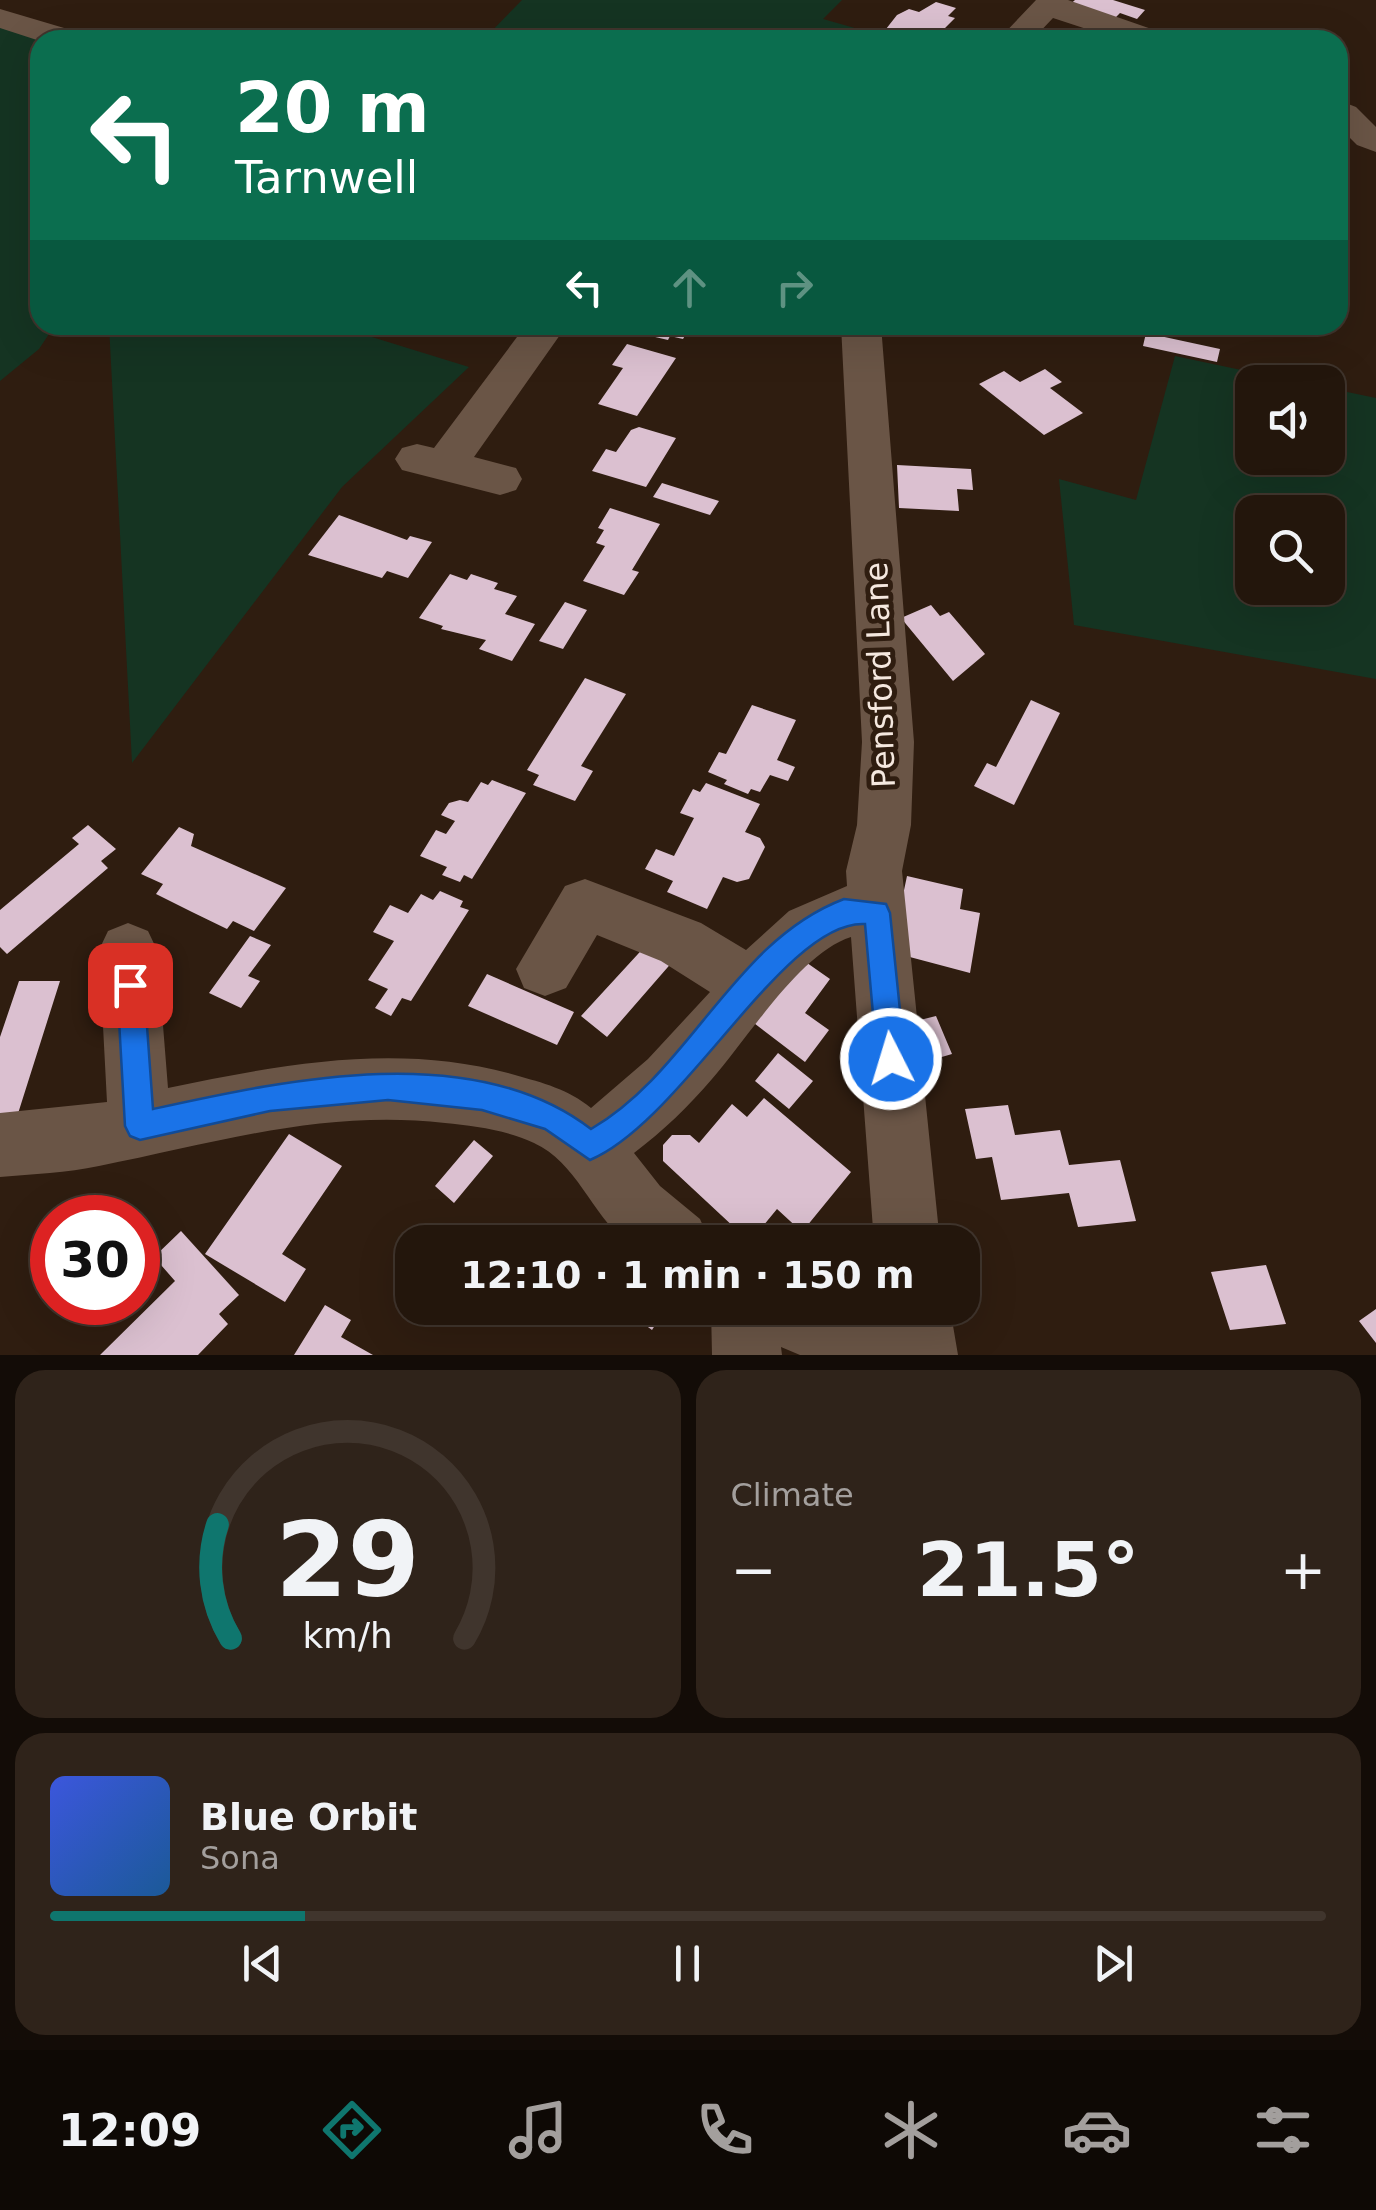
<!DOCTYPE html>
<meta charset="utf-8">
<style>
:root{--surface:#23160c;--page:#2f231a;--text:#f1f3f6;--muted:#a39f9d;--line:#40352d;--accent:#0f766e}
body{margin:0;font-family:"DejaVu Sans",sans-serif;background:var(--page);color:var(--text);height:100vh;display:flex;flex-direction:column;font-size:38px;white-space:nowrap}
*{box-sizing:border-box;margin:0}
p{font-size:32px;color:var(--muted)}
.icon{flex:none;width:55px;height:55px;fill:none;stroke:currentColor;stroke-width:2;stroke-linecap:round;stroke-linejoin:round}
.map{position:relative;height:1355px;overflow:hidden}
.sheet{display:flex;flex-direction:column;gap:15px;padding:15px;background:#130c07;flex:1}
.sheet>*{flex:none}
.hud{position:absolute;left:30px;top:30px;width:1318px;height:305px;border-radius:30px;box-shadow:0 10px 40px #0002,0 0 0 2px var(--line);background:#0b6e4f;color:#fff;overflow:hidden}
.fabs{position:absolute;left:1235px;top:365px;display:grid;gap:20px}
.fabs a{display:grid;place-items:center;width:110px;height:110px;border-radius:20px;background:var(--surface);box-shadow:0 10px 40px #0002,0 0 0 2px var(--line);font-size:50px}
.speed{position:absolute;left:30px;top:1195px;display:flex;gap:20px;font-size:50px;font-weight:700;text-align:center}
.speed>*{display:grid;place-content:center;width:130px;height:130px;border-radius:50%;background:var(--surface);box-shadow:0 10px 40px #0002,0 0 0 2px var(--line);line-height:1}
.speed .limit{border:15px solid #d22;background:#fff;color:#111}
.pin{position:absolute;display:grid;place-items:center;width:85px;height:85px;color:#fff;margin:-42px;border-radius:20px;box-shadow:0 5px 15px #0006}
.me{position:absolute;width:110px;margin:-55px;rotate:355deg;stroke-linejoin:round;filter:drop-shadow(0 0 8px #0008)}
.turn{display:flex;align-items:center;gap:35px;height:210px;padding:0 40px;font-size:45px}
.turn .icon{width:130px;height:130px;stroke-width:2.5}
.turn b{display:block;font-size:70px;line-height:85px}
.lanes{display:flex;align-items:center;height:95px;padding:0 40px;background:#0003;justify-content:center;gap:50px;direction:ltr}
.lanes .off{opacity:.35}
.big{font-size:75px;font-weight:700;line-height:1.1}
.sheet .card{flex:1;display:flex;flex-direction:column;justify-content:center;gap:15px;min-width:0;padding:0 35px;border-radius:30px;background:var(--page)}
.sheet .dial{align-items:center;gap:0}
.dial svg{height:260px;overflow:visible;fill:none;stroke:var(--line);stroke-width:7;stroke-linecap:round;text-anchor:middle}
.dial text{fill:var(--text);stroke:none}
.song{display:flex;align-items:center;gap:30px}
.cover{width:120px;height:120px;border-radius:15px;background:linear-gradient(135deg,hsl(230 70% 55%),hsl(210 70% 35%))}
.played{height:10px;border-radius:5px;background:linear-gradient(90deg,var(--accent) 20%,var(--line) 20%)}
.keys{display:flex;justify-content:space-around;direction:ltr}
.heat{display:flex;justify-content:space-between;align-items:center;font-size:55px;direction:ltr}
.sheet .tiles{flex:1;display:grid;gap:15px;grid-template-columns:1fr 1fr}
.card:last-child{grid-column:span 2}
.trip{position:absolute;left:395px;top:1225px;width:585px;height:100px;border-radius:30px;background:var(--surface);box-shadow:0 10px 40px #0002,0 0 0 2px var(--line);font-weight:700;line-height:100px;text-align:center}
.tab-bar{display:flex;height:160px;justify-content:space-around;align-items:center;background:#0e0905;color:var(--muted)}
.tab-bar .icon{width:70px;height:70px}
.tab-bar .selected{color:var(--accent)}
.tab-bar b{font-size:45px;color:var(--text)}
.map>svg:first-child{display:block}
</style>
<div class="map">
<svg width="1376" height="1355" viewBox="0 0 1376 1355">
<rect width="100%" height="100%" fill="#2f1d10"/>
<!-- green -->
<path fill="#153422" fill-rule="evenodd" d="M522,0H842L823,19L883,36L879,40H483Z
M0,26L40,40V262L28,273L40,270V325H55L39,349L0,381Z
M109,325H333L469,367L342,487L132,763Z
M1175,356L1298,382H1252V458H1328V388L1376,398V679L1074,625L1059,479L1136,500ZM1252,512H1328V588H1252Z"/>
<!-- building -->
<path fill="#dbc0d0" d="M1075,0H1113L1145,10L1137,19L1120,13L1113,20L1068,6Z
M936,2L956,8L948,16L955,18L944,29L951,31L942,40H922L886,29L897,15L909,9L919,12Z
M642,325H691L683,339L670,336L668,340L638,333Z
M1146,333L1220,349L1217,362L1143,346Z
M627,344L676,358L637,416L598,404L623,368L612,365Z
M1045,369L1062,382L1050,388L1083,413L1044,435L979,384L1004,371L1020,382Z
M639,427L676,438L646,487L592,471L606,449L616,452L631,430Z
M897,465L971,469L973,490L957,489L959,511L899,508Z
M662,483L719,501L710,515L653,497Z
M610,508L660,524L632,570L639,572L624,595L583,581L605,546L596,543L604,530L598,528Z
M339,515L407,540L410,536L432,542L408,578L387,571L382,578L308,555Z
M450,574L467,580L471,574L498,583L494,589L517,596L505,614L535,624L512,661L479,649L486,640L441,629L443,626L419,618Z
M565,602L587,610L563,649L539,641Z
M931,605L940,616L949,612L985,654L953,681L901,618Z
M585,678L626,694L581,766L593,771L575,801L533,785L539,775L527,770Z
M1031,700L1060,713L1014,805L974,786L987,763L996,767Z
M752,705L796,720L777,760L795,767L788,781L770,775L760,792L751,789L748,794L724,784L727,780L708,772L719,752L726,754Z
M492,780L526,793L472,879L464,875L460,882L442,875L447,867L420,856L436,830L446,834L455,821L441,815L449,803L460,800L468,802L481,782L488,785Z
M706,783L760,804L745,832L760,838L765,847L749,879L737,882L723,877L707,909L667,892L673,881L645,869L656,849L674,856L694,818L680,813L693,789L700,792Z
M88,825L116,849L101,861L108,868L7,954L0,947V910L79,844L72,838Z
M179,827L194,834L191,846L286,888L254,931L233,921L227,929L192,912L156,894L163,884L141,874Z
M907,876L963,889L960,909L980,913L970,973L891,952Z
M440,891L463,901L460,907L469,910L411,1001L402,998L391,1016L375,1008L388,989L368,980L394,941L373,932L390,905L408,913L421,894L433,900Z
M250,936L271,945L248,976L260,981L241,1008L209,993Z
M649,942L674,960L607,1037L581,1016Z
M800,958L830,979L805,1013L829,1030L805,1062L750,1020Z
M487,974L574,1012L557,1045L468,1006Z
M19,981H60L15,1123L0,1122V1037Z
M936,1016L952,1054L911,1066L896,1026Z
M778,1053L813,1081L789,1109L755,1081Z
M764,1098L851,1172L802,1232L777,1209L750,1242L663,1161V1145L672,1135H690L699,1143L732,1104L747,1117Z
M1008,1105L1015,1135L1060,1130L1069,1165L1120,1160L1136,1221L1078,1227L1069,1193L1001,1200L992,1157L976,1159L965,1109Z
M289,1134L342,1166L282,1254L306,1269L285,1302L205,1254Z
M474,1140L493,1156L454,1203L435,1186Z
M181,1231L239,1295L219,1314L228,1324L198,1355H100L175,1281L154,1257Z
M1266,1265L1286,1324L1230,1330L1211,1272Z
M325,1305L351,1320L341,1337L373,1355H294Z
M622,1308H666L652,1330Z
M1376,1309V1343L1359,1321Z"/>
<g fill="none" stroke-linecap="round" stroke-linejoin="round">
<!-- minor -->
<path fill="#6a5546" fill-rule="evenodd" d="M1036,0H1068L1163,33L1168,40H1120L1053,18L1032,40H998Z
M0,9L81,33L86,40L40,41L0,28Z
M1338,100L1356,107L1376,127V152L1357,145L1338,126Z
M526,325H567L474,457L516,468L522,479L516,490L500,495L402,470L395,459L402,448L417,444L434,448Z
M841,325H881L914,742L911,825L902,871L940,1242H874L851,937C800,953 748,1038 712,1079C689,1106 663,1131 634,1153L660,1186L700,1219L710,1242H626C592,1214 576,1162 534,1143C507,1130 474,1126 445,1123C323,1109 216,1143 99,1166C67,1173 33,1174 0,1177V1113L107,1102L99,950L108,931L128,923L148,931L157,950L168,1088C283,1064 399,1042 515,1075C543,1083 568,1089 591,1108L648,1059L710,992L661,961L597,935L566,988L545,996L524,988L516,969L565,886L585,879L701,923L746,950L789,911L847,886L846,871L857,825L862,742Z
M711,1308H863L883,1314L882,1308H950L958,1355H800L781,1347L782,1355H712Z"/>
</g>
<!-- route -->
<path fill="#1a73e8" stroke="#114b97" stroke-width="2.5" d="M844,899L886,904L890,913L905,1059L901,1069L891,1073L881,1069L877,1059L865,924C785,919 683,1121 590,1160L545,1129L482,1110L388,1100L270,1111L140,1140L130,1136L125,1126L117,985L121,976L130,972L140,976L144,985L153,1109C286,1080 473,1038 591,1129C691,1071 733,941 844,899Z"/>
<g text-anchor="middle" stroke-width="10" stroke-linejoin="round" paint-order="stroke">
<!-- street labels -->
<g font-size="32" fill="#f5e8df" stroke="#2f1d10">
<text transform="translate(880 675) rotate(-92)" y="11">Pensford Lane</text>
</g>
</g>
</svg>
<div class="fabs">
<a><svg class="icon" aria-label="sound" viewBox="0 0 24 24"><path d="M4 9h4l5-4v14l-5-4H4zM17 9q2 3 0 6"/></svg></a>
<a><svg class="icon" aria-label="search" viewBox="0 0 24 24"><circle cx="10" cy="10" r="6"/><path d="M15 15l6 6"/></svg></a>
</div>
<div class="speed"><div class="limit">30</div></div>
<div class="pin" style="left:130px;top:985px;background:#d93025"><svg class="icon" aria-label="arrive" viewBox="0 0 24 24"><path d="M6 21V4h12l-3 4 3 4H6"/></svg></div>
<svg class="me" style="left:891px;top:1059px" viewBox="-20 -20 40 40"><circle r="17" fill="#1a73e8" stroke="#fff" stroke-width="3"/><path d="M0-11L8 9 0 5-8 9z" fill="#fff"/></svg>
<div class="trip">12:10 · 1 min · 150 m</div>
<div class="hud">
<div class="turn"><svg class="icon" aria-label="left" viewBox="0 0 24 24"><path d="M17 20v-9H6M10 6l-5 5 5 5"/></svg><div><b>20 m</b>Tarnwell</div></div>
<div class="lanes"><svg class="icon" aria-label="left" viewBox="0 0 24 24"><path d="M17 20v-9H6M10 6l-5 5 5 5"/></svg><svg class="icon off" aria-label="ahead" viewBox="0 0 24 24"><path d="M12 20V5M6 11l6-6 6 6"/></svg><svg class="icon off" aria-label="right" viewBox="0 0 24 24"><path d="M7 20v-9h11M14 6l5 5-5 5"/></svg></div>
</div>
</div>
<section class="sheet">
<div class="tiles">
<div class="card dial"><svg viewBox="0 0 100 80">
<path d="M14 69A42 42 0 1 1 86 69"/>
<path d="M14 69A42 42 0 0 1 10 34" stroke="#0f766e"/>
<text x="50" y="56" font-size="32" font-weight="700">29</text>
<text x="50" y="72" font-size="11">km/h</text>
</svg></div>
<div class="card"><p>Climate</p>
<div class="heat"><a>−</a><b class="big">21.5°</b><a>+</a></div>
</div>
<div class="card">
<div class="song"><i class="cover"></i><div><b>Blue Orbit</b><p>Sona</p></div></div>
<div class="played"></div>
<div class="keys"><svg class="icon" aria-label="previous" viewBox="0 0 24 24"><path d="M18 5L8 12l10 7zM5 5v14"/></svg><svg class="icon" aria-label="pause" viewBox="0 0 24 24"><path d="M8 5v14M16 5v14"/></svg><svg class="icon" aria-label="next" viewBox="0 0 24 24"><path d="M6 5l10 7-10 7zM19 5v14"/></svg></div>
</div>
</div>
</section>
<nav class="tab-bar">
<b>12:09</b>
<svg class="icon selected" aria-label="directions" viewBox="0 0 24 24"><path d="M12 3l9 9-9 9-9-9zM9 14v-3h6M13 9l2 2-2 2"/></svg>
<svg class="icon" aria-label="music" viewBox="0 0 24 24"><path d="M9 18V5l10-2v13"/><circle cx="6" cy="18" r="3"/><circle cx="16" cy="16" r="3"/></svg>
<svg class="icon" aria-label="phone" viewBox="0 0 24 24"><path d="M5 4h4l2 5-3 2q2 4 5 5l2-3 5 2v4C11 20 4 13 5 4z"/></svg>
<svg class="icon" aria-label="climate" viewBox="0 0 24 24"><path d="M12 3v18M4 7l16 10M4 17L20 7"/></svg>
<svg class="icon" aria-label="car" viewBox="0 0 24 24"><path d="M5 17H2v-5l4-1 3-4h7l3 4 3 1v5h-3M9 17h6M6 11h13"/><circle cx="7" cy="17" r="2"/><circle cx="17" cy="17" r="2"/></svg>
<svg class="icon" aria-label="filters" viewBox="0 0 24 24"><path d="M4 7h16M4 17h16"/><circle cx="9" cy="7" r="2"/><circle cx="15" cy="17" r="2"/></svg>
</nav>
